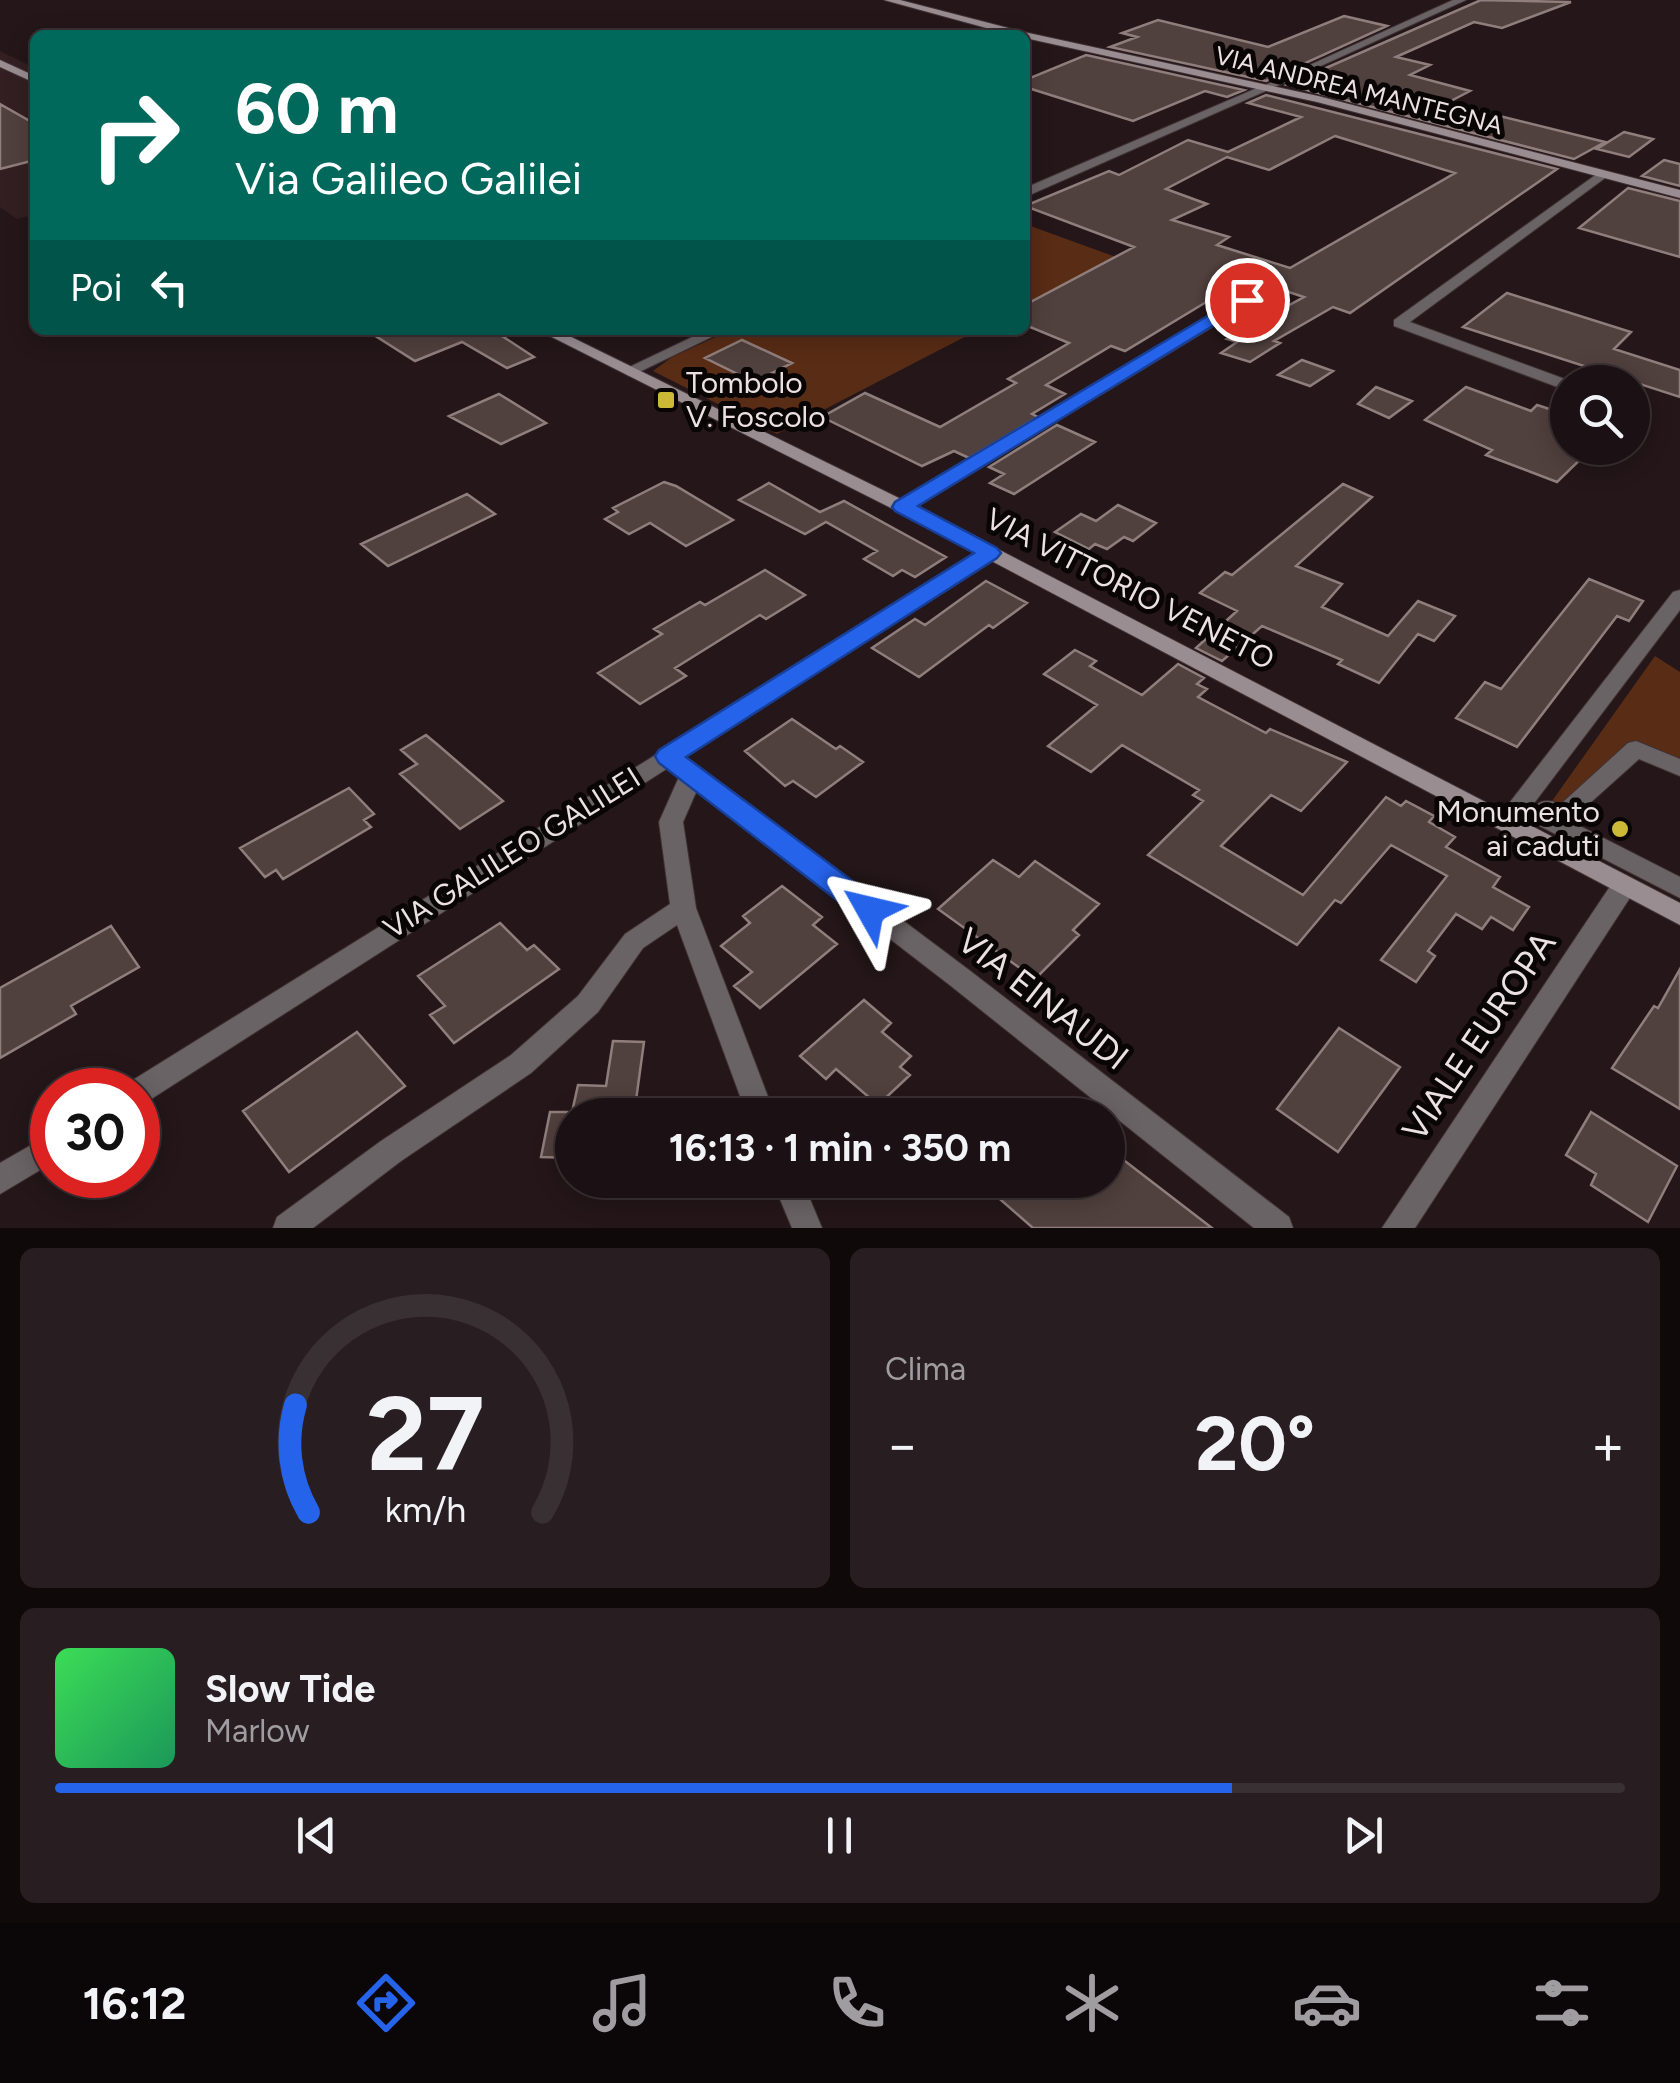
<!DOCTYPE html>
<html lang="it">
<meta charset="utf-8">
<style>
:root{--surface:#1b1013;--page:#281e21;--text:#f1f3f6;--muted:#a09da0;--line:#393033;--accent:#2563eb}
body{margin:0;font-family:Figtree,sans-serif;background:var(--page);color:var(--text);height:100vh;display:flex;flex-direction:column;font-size:38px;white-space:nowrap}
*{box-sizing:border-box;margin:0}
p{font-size:32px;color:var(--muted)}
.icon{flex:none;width:55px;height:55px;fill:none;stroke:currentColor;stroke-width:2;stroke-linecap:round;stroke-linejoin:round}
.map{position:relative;height:1228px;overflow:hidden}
.details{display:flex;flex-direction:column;gap:20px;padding:20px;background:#0f090a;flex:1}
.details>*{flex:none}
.top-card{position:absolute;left:30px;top:30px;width:1000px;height:305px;border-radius:15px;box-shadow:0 5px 25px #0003,0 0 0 2px var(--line);background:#00695c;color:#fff;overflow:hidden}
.fabs{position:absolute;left:1550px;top:365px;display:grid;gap:20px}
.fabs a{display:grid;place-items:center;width:100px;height:100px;border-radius:50%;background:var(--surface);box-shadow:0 5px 25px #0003,0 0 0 2px var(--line);font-size:50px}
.speed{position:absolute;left:30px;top:1068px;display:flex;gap:20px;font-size:50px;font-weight:700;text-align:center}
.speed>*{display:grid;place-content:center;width:130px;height:130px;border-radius:50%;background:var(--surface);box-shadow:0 5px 25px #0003,0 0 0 2px var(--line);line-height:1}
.speed .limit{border:15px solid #d22;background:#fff;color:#111}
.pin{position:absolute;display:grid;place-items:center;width:85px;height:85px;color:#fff;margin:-42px;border:5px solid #fff;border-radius:50%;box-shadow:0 2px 10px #0007}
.me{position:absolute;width:110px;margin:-55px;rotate:307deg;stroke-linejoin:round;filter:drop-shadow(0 0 8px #0008)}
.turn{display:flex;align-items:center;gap:35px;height:210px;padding:0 40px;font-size:45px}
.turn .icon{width:130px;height:130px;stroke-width:2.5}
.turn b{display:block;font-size:70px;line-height:85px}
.then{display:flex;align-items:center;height:95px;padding:0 40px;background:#0003;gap:20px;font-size:38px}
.big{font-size:75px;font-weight:700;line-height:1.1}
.details .card{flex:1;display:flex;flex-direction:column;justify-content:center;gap:15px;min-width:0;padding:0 35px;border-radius:15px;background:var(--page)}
.details .dial{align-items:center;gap:0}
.dial svg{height:260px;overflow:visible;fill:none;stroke:var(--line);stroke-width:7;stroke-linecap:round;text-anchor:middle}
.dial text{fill:var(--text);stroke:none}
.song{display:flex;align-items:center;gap:30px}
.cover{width:120px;height:120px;border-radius:15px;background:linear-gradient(135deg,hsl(130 70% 55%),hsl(150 70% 35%))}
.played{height:10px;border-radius:5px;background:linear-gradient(90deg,var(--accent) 75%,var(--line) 75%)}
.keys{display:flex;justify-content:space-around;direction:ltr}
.heat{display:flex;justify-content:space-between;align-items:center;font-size:55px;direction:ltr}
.details .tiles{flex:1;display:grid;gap:20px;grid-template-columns:1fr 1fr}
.card:last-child{grid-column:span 2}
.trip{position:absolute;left:555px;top:1098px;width:570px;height:100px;border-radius:50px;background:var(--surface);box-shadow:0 5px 25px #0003,0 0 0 2px var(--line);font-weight:700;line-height:100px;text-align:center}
.dock{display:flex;height:160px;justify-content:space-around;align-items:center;background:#0b0608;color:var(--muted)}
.dock .icon{width:70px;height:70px}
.dock .on{color:var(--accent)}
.dock b{font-size:45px;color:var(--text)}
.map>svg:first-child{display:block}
</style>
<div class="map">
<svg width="1680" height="1228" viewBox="0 0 1680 1228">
<rect width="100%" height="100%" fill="#241619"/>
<!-- built -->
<path fill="#331f22" d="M0,51L35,68V214L17,219L0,207Z"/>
<!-- green -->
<path fill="#592c15" d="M1025,224L1116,257L1025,305Z
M731,330H978L777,434L653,371L672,357Z
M1655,656L1680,672V768L1636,749L1565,814L1547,808Z"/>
<!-- building -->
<path fill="#50403e" stroke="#907e7c" stroke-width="2.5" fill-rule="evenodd" d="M1481,0L1571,2L1502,28L1474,22L1396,57L1430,65L1410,75L1470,91L1447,103L1605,142L1574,159L1287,85Z
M1344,16L1387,26L1266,81L1110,47L1137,37L1122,33L1158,20L1268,47Z
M1086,55L1244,90L1227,97L1205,91L1133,121L1025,87V80Z
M1266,95L1557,169L1350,313L1333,307L1274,341L1280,343L1250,362L1221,353L1237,342L1227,339L1304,297L1246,278L1125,351L1111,346L1046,385L1065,394L1032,414L1038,417L969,458L954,451L922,466L822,417L865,393L940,427L1016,383L1008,379L1069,343L1025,325V305L1134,247L1025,206L1109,171L1119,175L1188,140L1228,152L1301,117L1248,103ZM1335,136L1455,173L1290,268L1217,245L1229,237L1172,220L1207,204L1166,189L1227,157L1269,170Z
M0,104L35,124V160L0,169Z
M1624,132L1653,139L1629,157L1597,149Z
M1664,160L1680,164V186L1642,176Z
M1628,188L1680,201V257L1579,228Z
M1507,293L1631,332L1614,349L1680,370V397L1463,327Z
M366,330H493L534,357L507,368L462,342L415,361Z
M742,340L792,363L754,382L705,358Z
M1302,360L1333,371L1310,386L1278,375Z
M1376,387L1412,401L1389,418L1358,404Z
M1466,387L1531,411L1537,405L1568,415V448H1592L1557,482L1486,455L1492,450L1425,420Z
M499,394L546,423L501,444L449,416Z
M1057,425L1095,442L1014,494L990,483L1004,474L989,467Z
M664,482L676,486L733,520L686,546L650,523L629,534L605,519L618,512L613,508Z
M769,483L820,512L844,501L946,557L915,577L902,570L893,576L864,559L877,551L826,522L805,534L739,500Z
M1343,484L1372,497L1296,566L1342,584L1322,607L1388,636L1418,601L1455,616L1434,641L1418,634L1379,683L1338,664L1342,660L1262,626L1222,661L1196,648L1237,611L1200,593L1225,572L1232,575Z
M467,494L495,514L388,566L361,544Z
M1118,505L1156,523L1133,541L1124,537L1107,549L1095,544L1089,549L1055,532L1081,514L1096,521Z
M765,570L805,595L766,619L760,615L675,668L686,676L640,704L598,673L662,634L654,629L700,602L705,605Z
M1589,579L1643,601L1629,621L1617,616L1517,747L1456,718L1485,682L1501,689Z
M986,581L1027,603L993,628L989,625L919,677L872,648L915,619L925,625Z
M1075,650L1096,661L1090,666L1142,695L1178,664L1204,678L1197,684L1207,689L1198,697L1266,733L1270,729L1347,762L1301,811L1271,795L1221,846L1303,895L1386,797L1401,806L1406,801L1434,816L1429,822L1455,837L1446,847L1500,877L1493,887L1529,907L1513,930L1491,917L1482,929L1456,914L1428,951L1435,956L1416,982L1381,960L1447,876L1391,845L1341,903L1335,900L1297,945L1148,855L1203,801L1193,795L1199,790L1122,745L1091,772L1048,746L1097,705L1044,674Z
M792,719L836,749L840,746L863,762L816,797L793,781L785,786L745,751Z
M426,735L438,745L503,801L460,829L400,774L417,764L401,750Z
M349,788L374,814L364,820L371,827L283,879L276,870L265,877L240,848Z
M993,860L1019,877L1035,861L1099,904L1073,930L1079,935L1035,979L938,909Z
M782,886L822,917L813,925L837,944L760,1008L734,986L752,972L721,946L750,923L743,916Z
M500,923L527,950L534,945L559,969L454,1043L430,1015L445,1006L418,976Z
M111,926L139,967L71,1006L76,1014L0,1058V988Z
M1680,969V1109L1612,1068L1654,1006L1658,1008Z
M864,1000L891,1023L882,1032L911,1056L900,1067L910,1075L878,1105L836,1069L826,1079L800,1056Z
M1339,1028L1400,1067L1338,1152L1277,1109Z
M357,1032L405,1086L289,1172L243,1111Z
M613,1041L644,1042L634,1115H572V1158L541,1157L550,1112H572L578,1085L606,1086Z
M1591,1112L1677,1166L1648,1222L1591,1185L1596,1174L1566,1155Z
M1108,1148L1212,1228H1033L978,1180H1108Z"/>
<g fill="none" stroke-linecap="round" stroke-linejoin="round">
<defs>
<path id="pedestrian" d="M1636,741L1680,759V776L1639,759L1570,821L1680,877V898L1532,822L1528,816C1537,800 1545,798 1561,804L1628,743Z"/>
<path id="minor" d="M1453,0H1466L1268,90L1259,88Z
M1601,171L1607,175L1605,178L1410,322L1573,382H1568V391L1394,326V320Z
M1247,296L1252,297V303L909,511L903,512L894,507Z
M990,547L997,549L999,553L997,557L685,757L969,970L1289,1217L1293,1228H1254L951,986L697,790L683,822L696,908L775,1115H747L677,925L643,948L598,1012L531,1073L401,1161L313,1228H273L277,1217L381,1141L511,1055L578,996L625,934L670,904L659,822L679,777L668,768L148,1101L138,1105V1090H125L128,1083Z
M1680,590V610L1516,827L1508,830L1500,827L1496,821L1500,815L1673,592Z
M52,1133V1163L0,1194V1163Z
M772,1180H802L822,1228H792Z"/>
<path id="tertiary" d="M1264,85L1269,88L1268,90L1025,197V188Z
M707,330H726L635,374L629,376L621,371Z
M1624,876L1633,879L1636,886L1633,893L1415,1228H1382L1615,879Z"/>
<path id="secondary" d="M884,0H900L1024,32L1318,96L1680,190V198L1317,102L1025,38V35H1012Z
M0,60L35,76V83L0,67Z
M538,330H557L909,503L1680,903V925L897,511Z"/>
</defs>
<!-- pedestrian casing -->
<use href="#pedestrian" stroke="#403235" stroke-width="2"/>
<!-- minor casing -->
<use href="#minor" stroke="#403235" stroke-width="2"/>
<!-- tertiary casing -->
<use href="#tertiary" stroke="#403235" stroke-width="2"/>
<!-- secondary casing -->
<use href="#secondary" stroke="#403235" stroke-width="2"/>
<!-- pedestrian -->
<use href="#pedestrian" fill="#6a6366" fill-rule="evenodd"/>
<!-- minor -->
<use href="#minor" fill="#6a6366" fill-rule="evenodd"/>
<!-- tertiary -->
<use href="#tertiary" fill="#6a6366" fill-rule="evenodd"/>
<!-- secondary -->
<use href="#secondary" fill="#998d92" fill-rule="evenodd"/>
</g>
<!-- route -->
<path fill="#2563eb" stroke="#184099" stroke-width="2.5" d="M1241,296L1255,300L918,506L997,548L1001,553L997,558L686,757L881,902L885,910L881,918L870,922L860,918L659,763L655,756L659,750L974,553L895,511L892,507L895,502Z"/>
<!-- markers -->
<g fill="#ccb938" stroke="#090505" stroke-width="4">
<rect x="656" y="390" width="20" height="20" rx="5"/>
<circle cx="1620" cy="829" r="10"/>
</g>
<g text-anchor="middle" stroke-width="10" stroke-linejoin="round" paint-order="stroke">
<!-- far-street labels -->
<g font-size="25" fill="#ebe1e2" stroke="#090505">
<text transform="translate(1359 90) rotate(14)" y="9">VIA ANDREA MANTEGNA</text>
</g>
<!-- poi labels -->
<g font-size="30" fill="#ebe1e2" stroke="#090505" text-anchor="start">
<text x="686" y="393">Tombolo<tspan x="686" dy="34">V. Foscolo</tspan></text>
<text x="1600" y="822" text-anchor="end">Monumento<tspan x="1600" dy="34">ai caduti</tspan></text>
</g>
<!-- street labels -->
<g font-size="30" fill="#ebe1e2" stroke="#090505">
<text transform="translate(1130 589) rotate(27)" y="10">VIA VITTORIO VENETO</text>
<text transform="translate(512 853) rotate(-32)" y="10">VIA GALILEO GALILEI</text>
</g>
<!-- near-street labels -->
<g font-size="35" fill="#ebe1e2" stroke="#090505">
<text transform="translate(1043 999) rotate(38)" y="12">VIA EINAUDI</text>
<text transform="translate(1479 1036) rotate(-56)" y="12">VIALE EUROPA</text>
</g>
</g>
</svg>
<div class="fabs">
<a><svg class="icon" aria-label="search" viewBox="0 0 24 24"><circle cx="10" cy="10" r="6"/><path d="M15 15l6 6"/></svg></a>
</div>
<div class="speed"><div class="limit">30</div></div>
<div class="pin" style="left:1247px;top:300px;background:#d93025"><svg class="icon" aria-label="arrive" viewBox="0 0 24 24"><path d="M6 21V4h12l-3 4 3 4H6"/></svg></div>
<svg class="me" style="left:870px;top:910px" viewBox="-20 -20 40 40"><path d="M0-17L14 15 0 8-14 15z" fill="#2563eb" stroke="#fff" stroke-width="4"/></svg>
<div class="trip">16:13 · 1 min · 350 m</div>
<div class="top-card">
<div class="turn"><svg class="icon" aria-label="right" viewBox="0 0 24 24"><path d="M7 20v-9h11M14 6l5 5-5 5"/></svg><div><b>60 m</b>Via Galileo Galilei</div></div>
<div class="then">Poi<svg class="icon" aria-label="left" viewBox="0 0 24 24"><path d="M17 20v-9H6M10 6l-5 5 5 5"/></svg></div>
</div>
</div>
<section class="details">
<div class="tiles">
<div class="card dial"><svg viewBox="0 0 100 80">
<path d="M14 69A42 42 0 1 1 86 69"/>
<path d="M14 69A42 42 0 0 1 10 36" stroke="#2563eb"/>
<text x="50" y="56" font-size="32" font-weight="700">27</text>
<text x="50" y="72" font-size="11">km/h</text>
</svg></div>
<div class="card"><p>Clima</p>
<div class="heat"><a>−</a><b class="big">20°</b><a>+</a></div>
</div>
<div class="card">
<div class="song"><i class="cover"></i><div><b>Slow Tide</b><p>Marlow</p></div></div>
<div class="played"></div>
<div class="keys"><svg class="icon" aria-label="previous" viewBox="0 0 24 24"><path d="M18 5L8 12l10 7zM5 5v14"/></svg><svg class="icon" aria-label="pause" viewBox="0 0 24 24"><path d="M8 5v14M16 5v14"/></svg><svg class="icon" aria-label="next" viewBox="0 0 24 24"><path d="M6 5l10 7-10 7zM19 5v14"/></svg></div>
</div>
</div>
</section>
<nav class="dock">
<b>16:12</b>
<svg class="icon on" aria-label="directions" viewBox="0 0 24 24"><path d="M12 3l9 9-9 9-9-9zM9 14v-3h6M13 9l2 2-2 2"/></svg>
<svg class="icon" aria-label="music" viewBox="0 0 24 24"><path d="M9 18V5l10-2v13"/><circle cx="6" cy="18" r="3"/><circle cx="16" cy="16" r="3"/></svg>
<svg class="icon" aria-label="phone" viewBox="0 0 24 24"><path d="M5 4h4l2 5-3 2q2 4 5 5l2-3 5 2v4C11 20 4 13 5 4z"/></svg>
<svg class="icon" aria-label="climate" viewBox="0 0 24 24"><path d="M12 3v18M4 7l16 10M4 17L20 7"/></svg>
<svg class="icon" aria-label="car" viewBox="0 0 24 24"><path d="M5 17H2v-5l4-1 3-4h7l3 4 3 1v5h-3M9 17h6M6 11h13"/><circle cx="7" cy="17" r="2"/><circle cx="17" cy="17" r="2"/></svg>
<svg class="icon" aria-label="filters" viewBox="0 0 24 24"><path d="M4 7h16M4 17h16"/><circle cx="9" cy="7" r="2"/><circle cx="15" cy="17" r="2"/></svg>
</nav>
